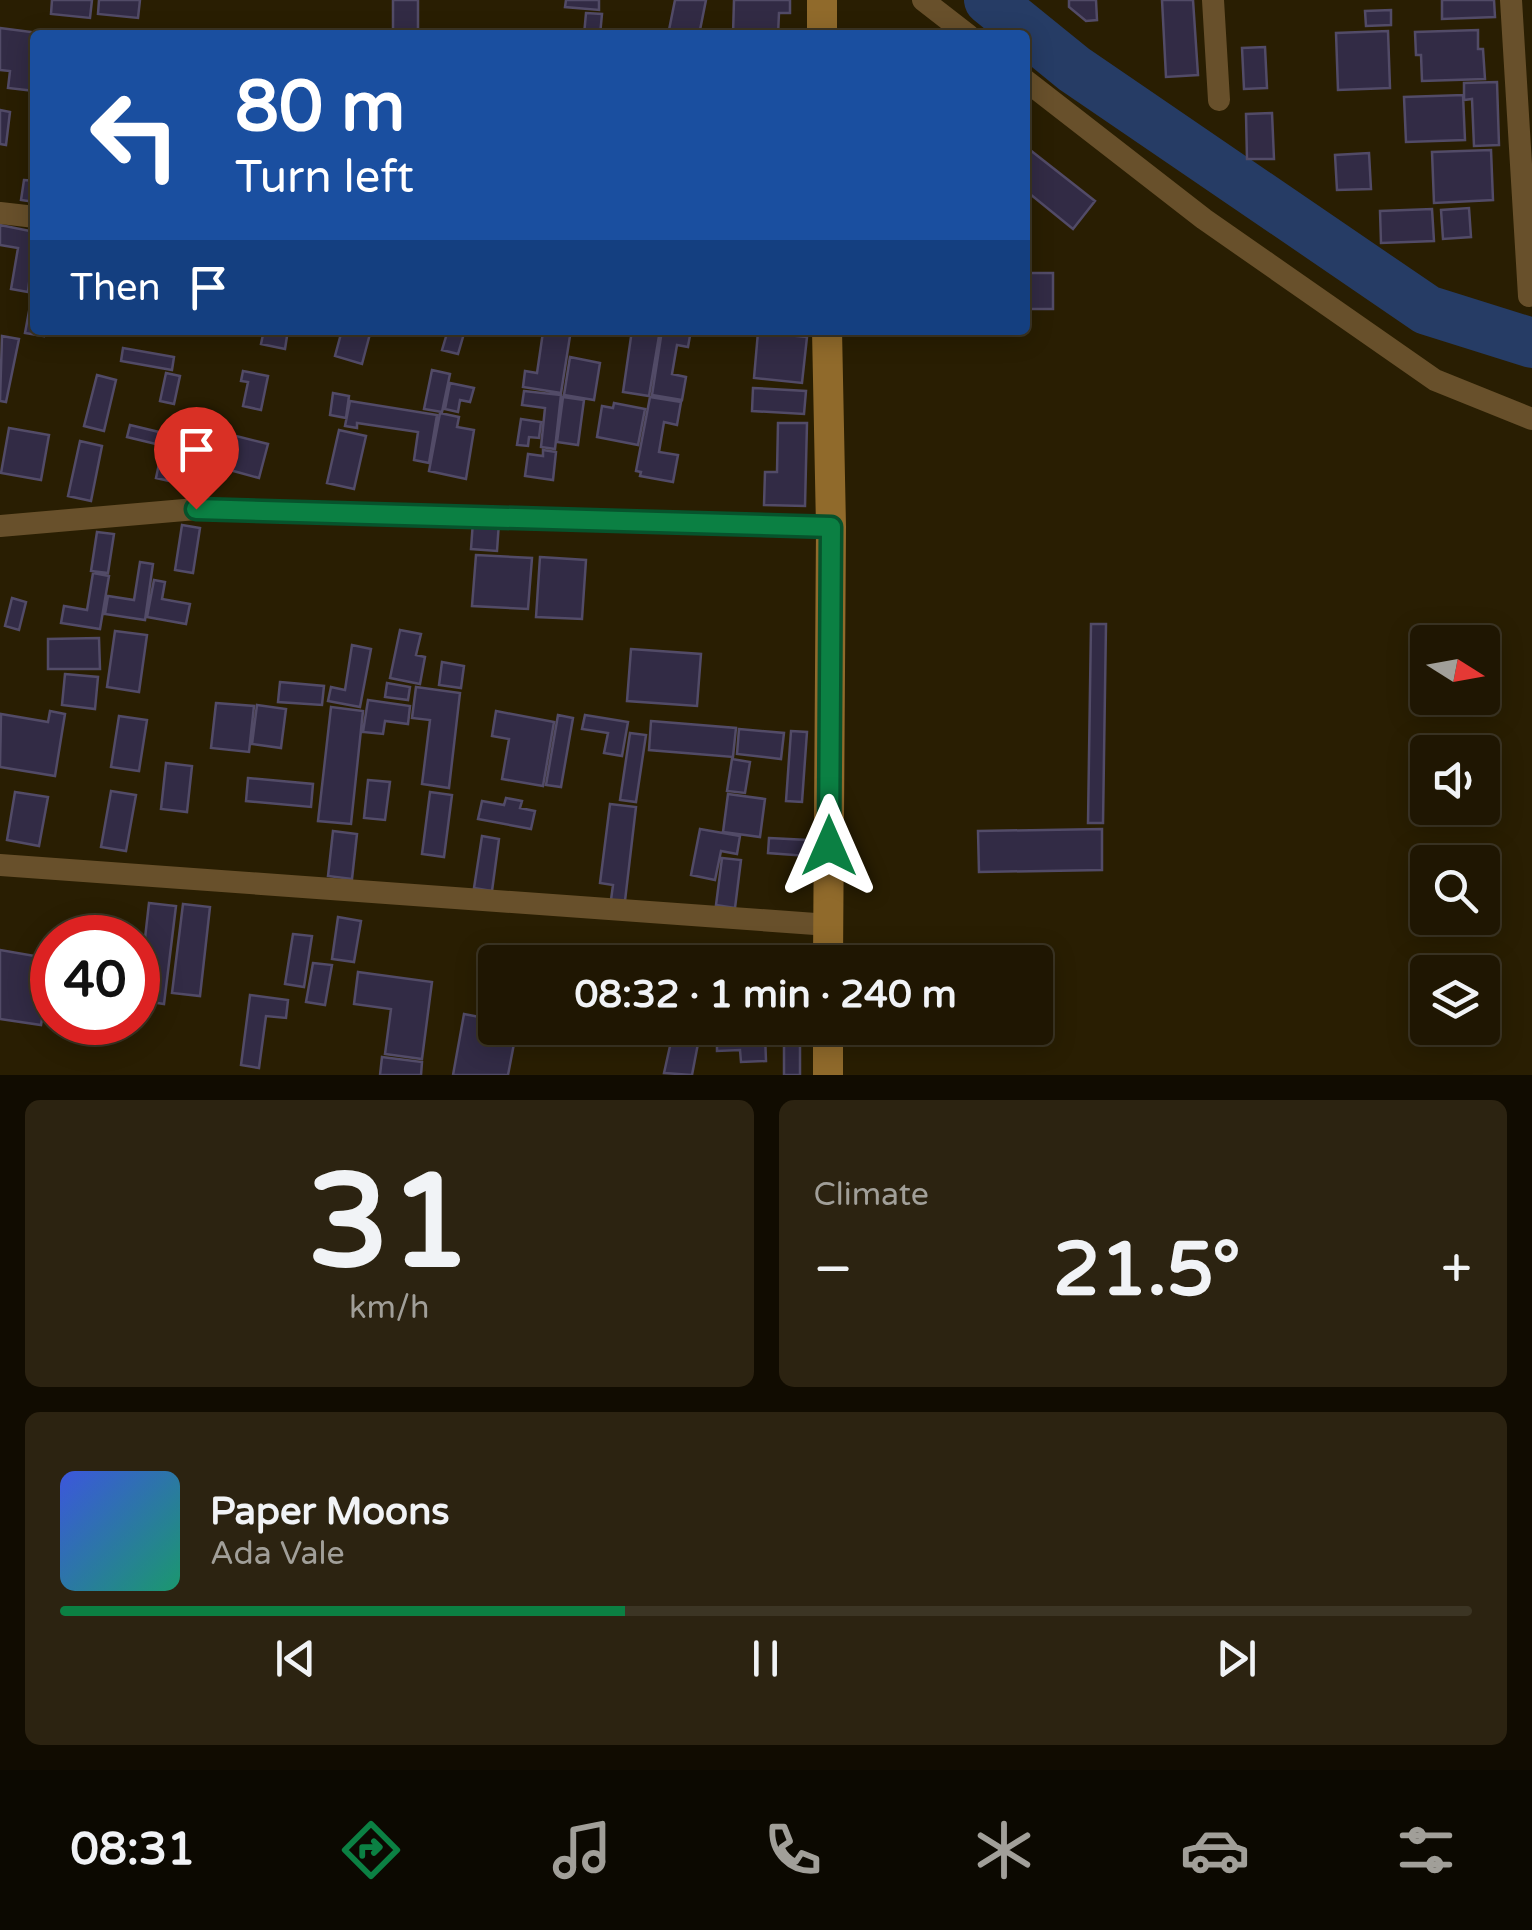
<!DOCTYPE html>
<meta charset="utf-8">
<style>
:root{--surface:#1f1602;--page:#2c2311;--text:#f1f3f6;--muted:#a19f99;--line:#3c3524;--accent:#0b8043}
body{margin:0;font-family:"Varela Round",sans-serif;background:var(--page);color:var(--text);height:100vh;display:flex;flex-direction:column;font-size:38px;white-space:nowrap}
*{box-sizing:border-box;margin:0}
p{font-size:32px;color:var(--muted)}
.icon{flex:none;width:55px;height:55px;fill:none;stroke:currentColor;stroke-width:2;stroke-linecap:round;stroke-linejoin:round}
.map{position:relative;height:1075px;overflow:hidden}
.drawer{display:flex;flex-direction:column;gap:25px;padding:25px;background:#110c01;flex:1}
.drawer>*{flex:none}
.hud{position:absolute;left:30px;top:30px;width:1000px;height:305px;border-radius:10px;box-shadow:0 5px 25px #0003,0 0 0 2px var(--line);background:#1a4fa0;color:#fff;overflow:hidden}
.needle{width:65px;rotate:101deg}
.fabs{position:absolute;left:1410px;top:625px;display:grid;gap:20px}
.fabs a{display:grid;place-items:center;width:90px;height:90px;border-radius:10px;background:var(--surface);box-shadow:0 5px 25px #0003,0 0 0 2px var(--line);font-size:50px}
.speed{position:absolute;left:30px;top:915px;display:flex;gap:20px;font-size:50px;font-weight:700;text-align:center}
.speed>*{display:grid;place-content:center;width:130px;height:130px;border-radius:50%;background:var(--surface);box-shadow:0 5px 25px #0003,0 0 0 2px var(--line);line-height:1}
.speed .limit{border:15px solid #d22;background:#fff;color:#111}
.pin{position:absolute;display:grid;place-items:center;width:85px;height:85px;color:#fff;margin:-102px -42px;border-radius:50% 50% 50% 0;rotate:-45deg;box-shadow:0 0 10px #0007}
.pin .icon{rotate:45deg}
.me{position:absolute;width:110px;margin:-55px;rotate:0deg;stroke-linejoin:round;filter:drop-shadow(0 0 8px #0008)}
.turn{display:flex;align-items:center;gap:35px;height:210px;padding:0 40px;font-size:45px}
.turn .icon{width:130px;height:130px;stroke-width:2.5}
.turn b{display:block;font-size:70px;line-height:85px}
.then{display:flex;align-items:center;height:95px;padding:0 40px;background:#0003;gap:20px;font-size:38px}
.big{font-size:75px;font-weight:700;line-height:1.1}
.drawer .tile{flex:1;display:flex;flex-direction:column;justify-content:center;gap:15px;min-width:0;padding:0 35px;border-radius:15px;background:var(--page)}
.drawer .dial{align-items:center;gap:0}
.dial b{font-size:130px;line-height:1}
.song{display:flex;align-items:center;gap:30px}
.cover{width:120px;height:120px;border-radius:15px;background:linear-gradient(135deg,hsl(230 70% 55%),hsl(160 70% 35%))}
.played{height:10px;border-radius:5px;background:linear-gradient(90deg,var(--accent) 40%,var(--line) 40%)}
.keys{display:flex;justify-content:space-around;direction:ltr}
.heat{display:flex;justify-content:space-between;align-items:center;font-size:55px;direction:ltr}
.drawer .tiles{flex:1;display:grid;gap:25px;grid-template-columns:1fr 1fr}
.tile:last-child{grid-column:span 2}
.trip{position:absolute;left:478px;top:945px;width:575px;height:100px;border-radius:10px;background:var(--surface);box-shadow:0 5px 25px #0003,0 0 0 2px var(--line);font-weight:700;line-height:100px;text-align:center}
.tabs{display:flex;height:160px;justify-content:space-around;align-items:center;background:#0c0901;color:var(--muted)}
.tabs .icon{width:70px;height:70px}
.tabs .on{color:var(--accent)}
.tabs b{font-size:45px;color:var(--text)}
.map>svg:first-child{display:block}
</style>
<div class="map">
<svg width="1532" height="1075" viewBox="0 0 1532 1075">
<rect width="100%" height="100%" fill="#291e02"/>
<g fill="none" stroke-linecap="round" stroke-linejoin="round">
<!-- river -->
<path stroke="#263c65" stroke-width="50" d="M989,0L1074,69L1427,310L1532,343"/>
</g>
<!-- building -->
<path fill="#322b45" stroke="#524b67" stroke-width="2.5" d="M52,0H92L90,18L51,14Z
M99,0H140L138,18L98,14Z
M393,0H418V35H393Z
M566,0H599V10L565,7Z
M675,0H706L699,35H668Z
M734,0H790V13H779L778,35H733Z
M1069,0H1096L1097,20L1086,21L1069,7Z
M1162,0H1193L1198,75L1166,77Z
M1442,0H1494L1495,17L1442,19Z
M1391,10V25L1366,26L1365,11Z
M586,13L602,14L600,35H584Z
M0,28L54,35H35V91L8,88L10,71L0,70Z
M1478,30V49H1483L1485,79L1422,81L1421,55H1416L1415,32Z
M1388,31L1390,88L1338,90L1336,33Z
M1265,47L1267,88L1244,89L1242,48Z
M1497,82L1499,145L1474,146L1472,99L1464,100V83Z
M1463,95L1465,140L1406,142L1404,97Z
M0,110L10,112L6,145L0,144Z
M1272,113L1274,159H1247L1246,114Z
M1025,146L1095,201L1073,229L1025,190Z
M1491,150L1493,200L1434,203L1432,152Z
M1369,153L1371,189L1337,190L1335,155Z
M24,180L35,181V202L21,200Z
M1469,208L1471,237L1443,239L1441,210Z
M1432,209L1434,241L1381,243L1380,211Z
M0,225L35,232L28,292L11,289L18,248L0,245Z
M1025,273H1053V309H1025Z
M35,279V330H46L44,336L25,333Z
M264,330H288L285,349L261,344Z
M342,330H371L362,364L335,356Z
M448,330H465L458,354L442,350Z
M632,330H660L649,396L623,392Z
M662,330H691L688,347L677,345L672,374L686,377L682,400L652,395Z
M543,332L570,336L561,393L523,387L525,371L537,373Z
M758,332L807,337L802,383L754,378Z
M2,336L19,339L6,402L0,401Z
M123,348L174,357L172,370L121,361Z
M570,357L600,363L594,400L564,395Z
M432,370L450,374L442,412L424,409Z
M243,371L268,376L261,410L243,406L248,382L241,381Z
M166,373L180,376L174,404L160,401Z
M97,375L116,380L104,431L84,426Z
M450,383L474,388L470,402L460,400L458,412L445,409Z
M753,388L806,391L804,414L752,411Z
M524,391L561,395L555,449L541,447L545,408L522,405Z
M333,393L349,396L346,418L330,415Z
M563,397L584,400L578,445L557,442Z
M650,397L681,402L677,425L664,422L659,452L678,455L673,482L640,476L641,472L636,471Z
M350,401L437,415L429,463L414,460L418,432L357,423V428L345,426Z
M614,403L645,409L638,445L597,437L602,406L613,408Z
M440,413L459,417L457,427L474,430L466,479L429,471Z
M521,419L541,422L539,438L529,437L528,446L517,445Z
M778,423H807L805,506L764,505L765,472H777Z
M130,425L163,433L160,445L127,437Z
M9,428L49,435L41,480L1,473Z
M212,430L268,444L259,478L230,470L232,462L206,455Z
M339,430L366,436L354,489L327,483Z
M80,441L102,446L91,501L68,496Z
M163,445L199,453L192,486L156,478Z
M543,450L556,452L553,480L525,476L528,454L543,456Z
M473,521L499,522L497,551L471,549Z
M182,525L200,528L193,573L175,570Z
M97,532L114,534L108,573L91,571Z
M476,555L532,558L528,609L472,606Z
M540,557L586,560L582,619L536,617Z
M140,562L153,564L145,620L105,614L108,596L134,600Z
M93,573L109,576L100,629L61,623L64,606L87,610Z
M154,580L165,582L162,599L190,604L186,624L147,617Z
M12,598L26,602L19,630L5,626Z
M1091,624H1106L1103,823H1088Z
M400,630L421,634L416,655L425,657L420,684L390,678Z
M115,631L147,635L139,692L107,687Z
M99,638L100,669H48V639Z
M352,645L371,649L360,707L328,701L331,687L345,690Z
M631,649L701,654L697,706L627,701Z
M442,662L464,666L461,688L439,685Z
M65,674L98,677L95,709L62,705Z
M280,682L324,686L322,705L278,702Z
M387,683L410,687L408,700L385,697Z
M416,687L460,693L449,788L422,784L430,720L412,718Z
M368,700L410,706L408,724L385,721L383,734L363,732Z
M216,703L254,706L249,752L211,748Z
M257,705L286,709L281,748L252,744Z
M331,707L363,711L351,824L318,821Z
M50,711L65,714L55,776L0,767L1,714L48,722Z
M496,711L554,722L543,786L502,779L509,739L492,736Z
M558,715L573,718L561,787L546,785Z
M585,715L628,722L622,756L604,753L608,733L582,729Z
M119,716L147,720L139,771L111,767Z
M651,721L736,728L733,757L649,750Z
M739,729L784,733L781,759L737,754Z
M791,731L807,732L802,802L786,801Z
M630,733L646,735L636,802L620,800Z
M732,759L750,762L745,793L727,791Z
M166,763L192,766L187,812L161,809Z
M248,778L313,784L311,807L246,801Z
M368,780L390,782L385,820L364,818Z
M111,791L136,795L126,851L101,847Z
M15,792L48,797L39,846L7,840Z
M430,792L452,795L444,857L422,854Z
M728,794L765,799L760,837L723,832Z
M506,798L522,801L520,808L535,811L531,829L478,819L482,801L504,805Z
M610,804L636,807L625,901L611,900L613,885L600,883Z
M700,829L740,836L737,854L721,851L715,880L691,875Z
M1102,829V870L979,872L978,831Z
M333,831L357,834L352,879L328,876Z
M482,836L499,839L492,891L474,888Z
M769,838L808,840L807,856L768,853Z
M722,858L741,860L735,908L716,905Z
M149,903L176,906L164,1004L138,1000Z
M183,904L210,907L200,996L172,993Z
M338,917L361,921L354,962L332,959Z
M293,934L312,936L304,987L285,984Z
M0,950L52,959L41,1025L0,1019Z
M313,963L332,965L325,1005L306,1002Z
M358,972L432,982L422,1059L385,1054L391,1009L354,1004Z
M250,995L288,1000L286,1018L266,1016L259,1068L241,1065Z
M464,1014L495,1020V1028H517L508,1075H453Z
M674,1028H701L692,1075L664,1073Z
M765,1034L766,1061L741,1062L740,1050L717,1051V1035Z
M784,1042H800V1075H784Z
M382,1057L422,1062L421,1075H380Z"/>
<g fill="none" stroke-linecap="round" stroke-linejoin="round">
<!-- street -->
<path stroke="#68502b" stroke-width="22" d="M923,0L968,35
M1213,0L1219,100
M1511,0L1529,296
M1025,80L1204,219L1435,380L1532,419
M0,213L35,217
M0,526L196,509L831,527
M0,865L829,925"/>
<!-- secondary -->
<path stroke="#906a2b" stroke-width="30" d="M822,0V35
M827,330L831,527L828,962
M828,1075V1028"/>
</g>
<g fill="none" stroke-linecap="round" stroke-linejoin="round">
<defs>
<path id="route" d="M196,509L831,527L829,846"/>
</defs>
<!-- route casing -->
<use href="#route" stroke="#07532c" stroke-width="25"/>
<!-- route -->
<use href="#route" stroke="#0b8043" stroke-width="18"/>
</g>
</svg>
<div class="fabs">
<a><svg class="needle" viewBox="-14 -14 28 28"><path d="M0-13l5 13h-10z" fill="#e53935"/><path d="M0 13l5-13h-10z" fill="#a19f99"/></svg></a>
<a><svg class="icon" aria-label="sound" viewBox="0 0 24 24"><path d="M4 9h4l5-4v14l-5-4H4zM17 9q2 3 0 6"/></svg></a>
<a><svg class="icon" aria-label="search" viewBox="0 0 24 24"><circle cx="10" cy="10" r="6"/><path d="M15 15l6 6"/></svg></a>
<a><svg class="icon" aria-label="layers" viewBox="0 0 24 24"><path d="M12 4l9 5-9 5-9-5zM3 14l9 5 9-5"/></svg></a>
</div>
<div class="speed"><div class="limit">40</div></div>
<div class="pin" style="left:196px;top:509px;background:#d93025"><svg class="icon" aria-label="arrive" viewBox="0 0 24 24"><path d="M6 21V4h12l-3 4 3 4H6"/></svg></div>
<svg class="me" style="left:829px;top:846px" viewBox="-20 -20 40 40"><path d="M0-17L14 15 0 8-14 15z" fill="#0b8043" stroke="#fff" stroke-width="4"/></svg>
<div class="trip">08:32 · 1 min · 240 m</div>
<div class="hud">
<div class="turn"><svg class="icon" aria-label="left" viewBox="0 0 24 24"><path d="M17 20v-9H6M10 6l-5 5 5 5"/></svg><div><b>80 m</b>Turn left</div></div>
<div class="then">Then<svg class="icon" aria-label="arrive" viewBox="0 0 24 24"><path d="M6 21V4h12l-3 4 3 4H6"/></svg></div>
</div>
</div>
<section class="drawer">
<div class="tiles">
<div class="tile dial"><b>31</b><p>km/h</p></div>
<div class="tile"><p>Climate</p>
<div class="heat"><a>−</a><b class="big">21.5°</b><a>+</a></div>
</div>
<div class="tile">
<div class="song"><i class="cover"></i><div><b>Paper Moons</b><p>Ada Vale</p></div></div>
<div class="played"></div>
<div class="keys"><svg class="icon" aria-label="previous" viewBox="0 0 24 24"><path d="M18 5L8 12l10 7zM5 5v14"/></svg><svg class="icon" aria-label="pause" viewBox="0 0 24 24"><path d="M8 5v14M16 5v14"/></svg><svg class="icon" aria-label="next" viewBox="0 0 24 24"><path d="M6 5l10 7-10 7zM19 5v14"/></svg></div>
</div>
</div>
</section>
<nav class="tabs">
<b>08:31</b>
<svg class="icon on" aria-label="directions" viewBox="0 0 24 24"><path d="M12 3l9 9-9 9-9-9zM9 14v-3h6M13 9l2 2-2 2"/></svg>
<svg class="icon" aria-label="music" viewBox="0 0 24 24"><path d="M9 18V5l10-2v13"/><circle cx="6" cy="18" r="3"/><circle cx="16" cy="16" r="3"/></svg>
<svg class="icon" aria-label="phone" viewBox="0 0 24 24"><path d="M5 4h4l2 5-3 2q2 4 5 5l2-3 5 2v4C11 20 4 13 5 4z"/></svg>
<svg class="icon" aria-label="climate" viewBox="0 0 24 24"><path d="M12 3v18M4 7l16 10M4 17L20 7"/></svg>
<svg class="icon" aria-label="car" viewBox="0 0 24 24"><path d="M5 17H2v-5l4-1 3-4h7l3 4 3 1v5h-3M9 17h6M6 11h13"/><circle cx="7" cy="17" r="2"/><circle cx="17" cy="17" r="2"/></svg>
<svg class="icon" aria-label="filters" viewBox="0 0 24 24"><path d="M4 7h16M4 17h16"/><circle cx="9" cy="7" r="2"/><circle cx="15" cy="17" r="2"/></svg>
</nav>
